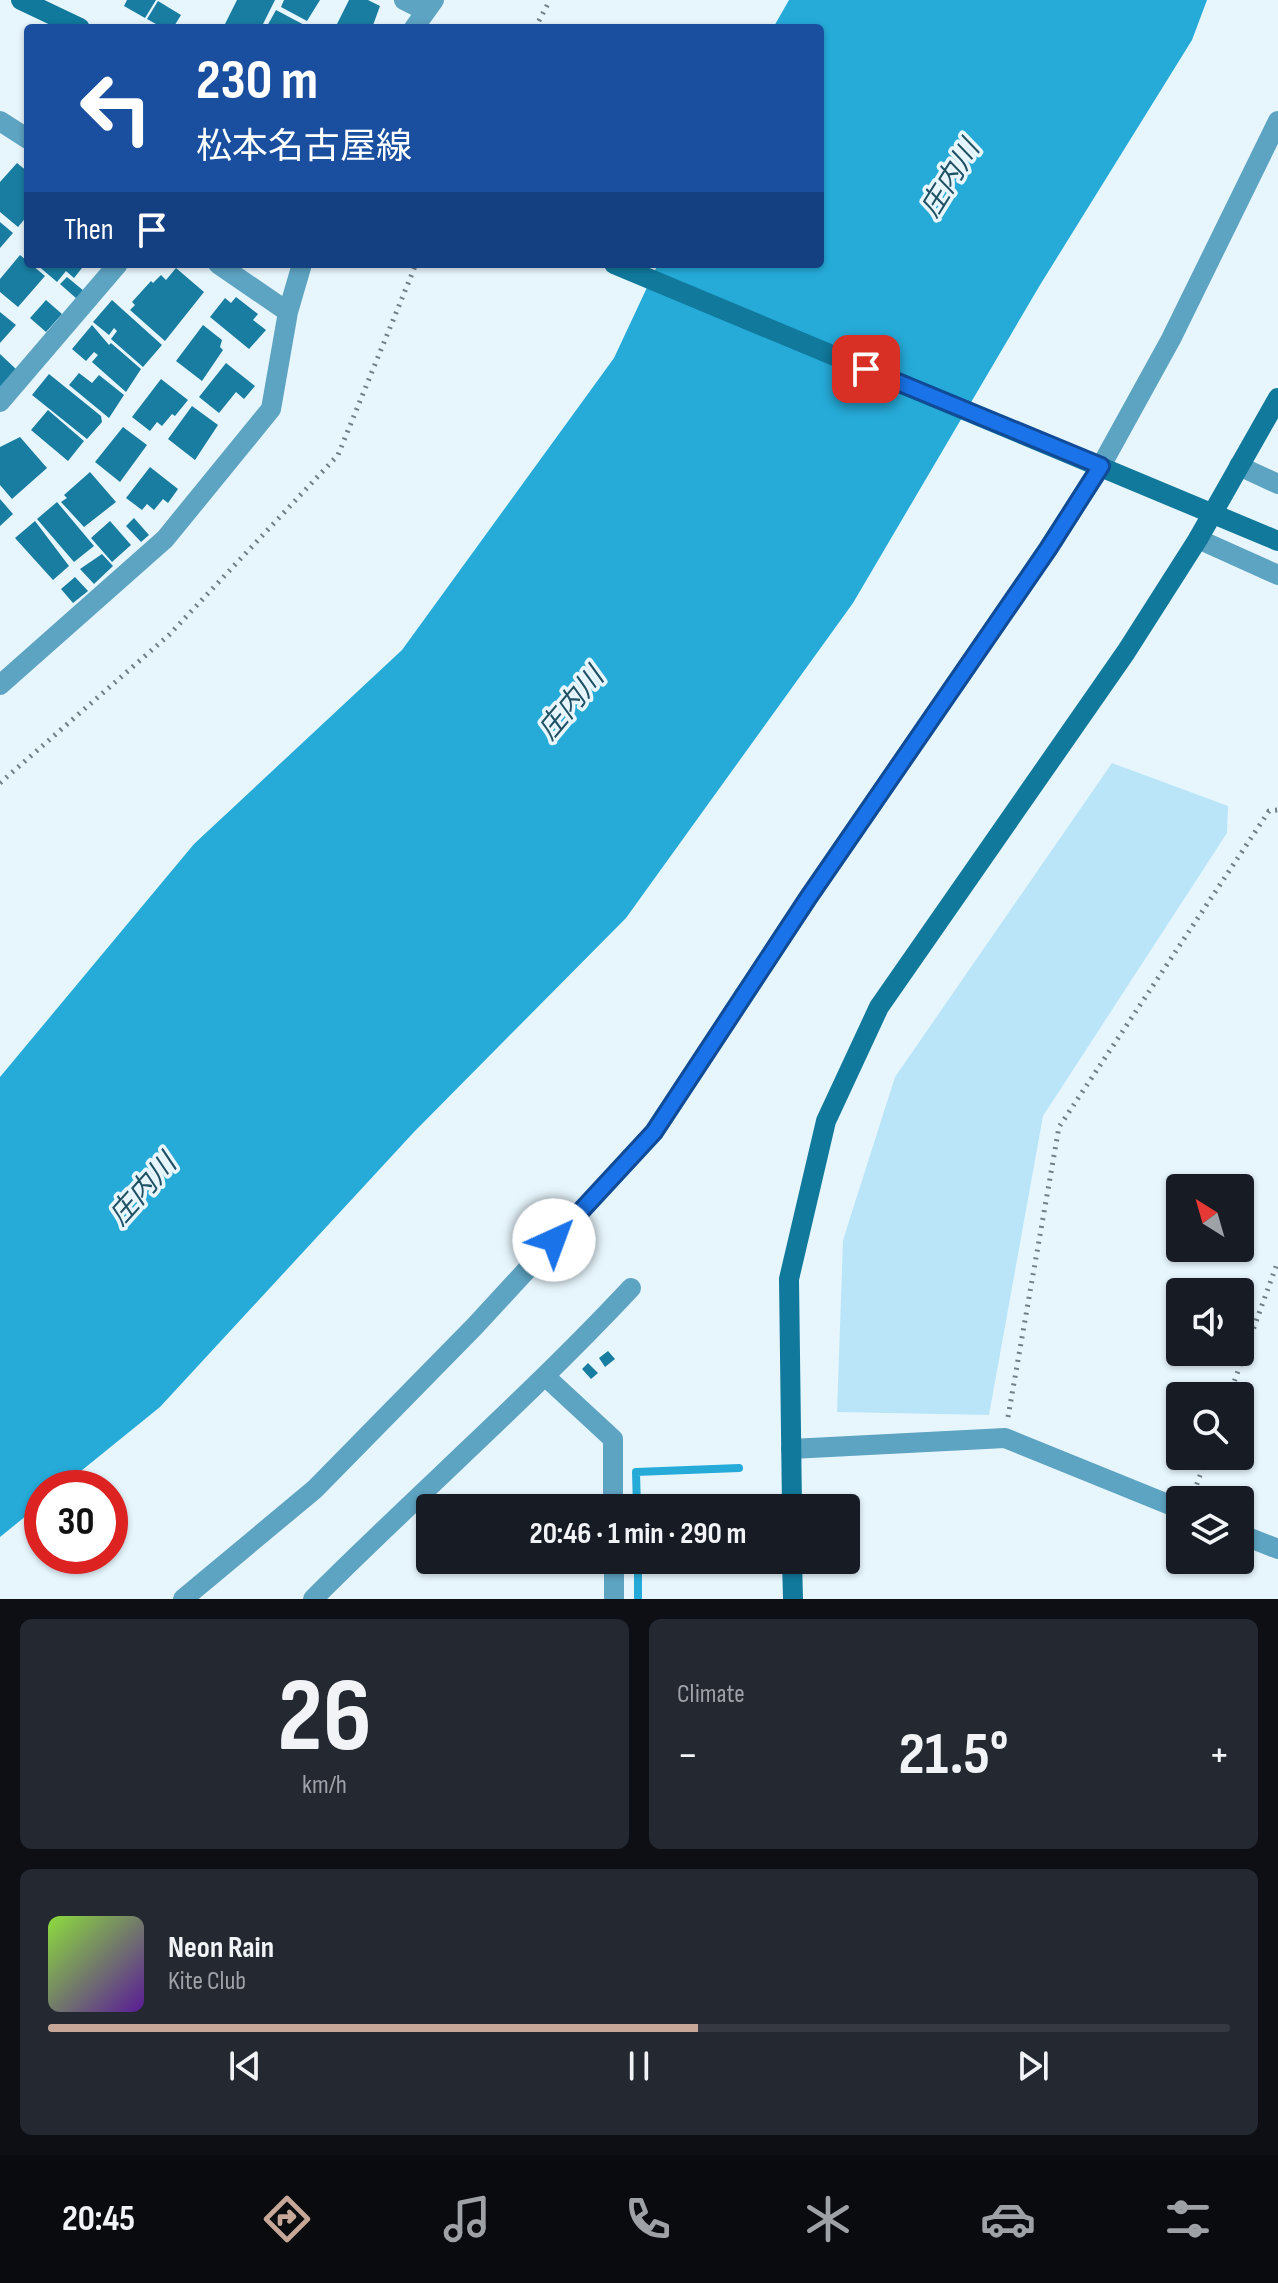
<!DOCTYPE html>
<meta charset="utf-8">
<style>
:root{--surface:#171b24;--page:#242831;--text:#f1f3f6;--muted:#9ea1a6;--line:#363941;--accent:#c7a898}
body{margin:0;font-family:"Sofia Sans Condensed","Noto Sans JP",sans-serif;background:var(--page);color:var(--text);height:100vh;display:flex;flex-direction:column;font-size:30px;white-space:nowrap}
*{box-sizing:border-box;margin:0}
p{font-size:26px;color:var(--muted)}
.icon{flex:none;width:44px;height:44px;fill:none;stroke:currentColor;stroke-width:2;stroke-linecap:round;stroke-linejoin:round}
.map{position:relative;height:1599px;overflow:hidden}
.panel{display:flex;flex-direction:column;gap:20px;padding:20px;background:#0d0f14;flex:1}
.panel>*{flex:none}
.guide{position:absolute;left:24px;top:24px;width:800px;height:244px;border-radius:8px;box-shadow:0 2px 6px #0004;background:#1a4fa0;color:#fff;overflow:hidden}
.needle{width:52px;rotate:323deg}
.fabs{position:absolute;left:1166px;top:1174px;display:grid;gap:16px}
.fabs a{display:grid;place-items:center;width:88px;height:88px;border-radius:8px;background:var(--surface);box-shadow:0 2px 6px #0004;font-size:40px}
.speed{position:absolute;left:24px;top:1470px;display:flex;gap:16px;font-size:40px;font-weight:700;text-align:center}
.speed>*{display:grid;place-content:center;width:104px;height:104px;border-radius:50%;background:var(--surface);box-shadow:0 2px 6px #0004;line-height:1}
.speed .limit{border:12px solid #d22;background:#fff;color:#111}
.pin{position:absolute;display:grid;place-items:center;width:68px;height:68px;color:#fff;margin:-34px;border-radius:16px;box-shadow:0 4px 12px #0006}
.me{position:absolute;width:88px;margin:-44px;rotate:43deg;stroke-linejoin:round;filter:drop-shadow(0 0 6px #0008)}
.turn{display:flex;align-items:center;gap:28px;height:168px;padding:0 40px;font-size:36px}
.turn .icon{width:104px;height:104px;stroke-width:2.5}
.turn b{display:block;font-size:56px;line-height:68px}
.then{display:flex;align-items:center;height:76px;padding:0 40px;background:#0003;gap:16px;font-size:30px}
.big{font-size:60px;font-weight:700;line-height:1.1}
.panel .widget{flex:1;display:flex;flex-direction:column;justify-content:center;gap:12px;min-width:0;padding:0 28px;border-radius:12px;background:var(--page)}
.panel .dial{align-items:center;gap:0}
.dial b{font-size:104px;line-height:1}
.song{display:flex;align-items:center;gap:24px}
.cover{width:96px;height:96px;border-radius:12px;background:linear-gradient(135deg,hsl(90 70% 55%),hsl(270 70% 35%))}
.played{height:8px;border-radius:4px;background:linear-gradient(90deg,var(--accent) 55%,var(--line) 55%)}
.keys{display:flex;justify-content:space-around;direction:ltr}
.heat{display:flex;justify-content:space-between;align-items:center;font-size:44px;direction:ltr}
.panel .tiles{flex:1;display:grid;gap:20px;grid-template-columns:1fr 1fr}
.widget:last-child{grid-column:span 2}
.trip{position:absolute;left:416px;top:1494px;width:444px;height:80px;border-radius:8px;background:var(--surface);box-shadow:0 2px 6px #0004;font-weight:700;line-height:80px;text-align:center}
.tab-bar{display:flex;height:128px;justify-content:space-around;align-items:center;background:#090b0e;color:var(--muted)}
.tab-bar .icon{width:56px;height:56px}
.tab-bar .current{color:var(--accent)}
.tab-bar b{font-size:36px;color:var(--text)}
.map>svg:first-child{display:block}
</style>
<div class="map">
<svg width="1278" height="1599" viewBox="0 0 1278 1599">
<rect width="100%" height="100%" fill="#e7f6fd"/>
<!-- green -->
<path fill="#bae5f9" d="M1112,763L1228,806L1227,833L1043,1116L989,1415L837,1412L843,1240L895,1077Z"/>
<!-- water -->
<path fill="#26abd9" d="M789,0H1207L1192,40L1040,285L853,603L626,918L414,1132L160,1407L60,1488H42V1503L0,1537V1077L194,844L402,650L614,358L658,264H820V28H773Z"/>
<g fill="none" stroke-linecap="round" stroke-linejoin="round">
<!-- stream -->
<path stroke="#26abd9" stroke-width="8" d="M637,1508L636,1472L739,1468
M638,1560V1599"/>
</g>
<!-- building -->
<path fill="#197da1" d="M127,0H156L145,18L124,6Z
M237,0H275L261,28H223Z
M284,0H320L307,21L281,7Z
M349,0H368L380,6L372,28H335Z
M158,1L181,15L173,28H163L147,19Z
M276,10L310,28H266Z
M17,163L28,172V215L18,227L0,212V182Z
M0,222L13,233L0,248Z
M20,255L45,276L18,307L0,292V279Z
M36,264H78L82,268L74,278L66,271L57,282Z
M176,268L204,292L165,341L130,310L135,305L132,302L151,281L153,283L161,275L166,280Z
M67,277L84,291L77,299L60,284Z
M236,297L258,314L253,320L266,330L249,349L210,317L225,298L231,303Z
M46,300L62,314L46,332L30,318Z
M112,300L162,345L143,367L111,339L117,331L114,328L109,335L93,322Z
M0,312L16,325L0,343Z
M92,325L109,345L111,343L141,369L126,392L92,362L98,355L94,352L86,361L72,349Z
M203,325L222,340L220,347L223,350L202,381L176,361Z
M0,354L16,369L0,387Z
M226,363L255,386L244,399L236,392L219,413L199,397Z
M79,373L92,383L99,375L124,395L109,418L69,385Z
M49,374L101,416L102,422L87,439L32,395Z
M161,379L188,400L175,416L172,414L162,426L157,422L150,431L132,417Z
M192,406L218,425L195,460L168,439Z
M48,410L84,441L68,461L31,430Z
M123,427L147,445L120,482L95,462Z
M20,437L47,468L12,499L0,485V447Z
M150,467L178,489L168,503L163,499L154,510L147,504L142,510L126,498Z
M90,472L116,502L84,527L61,502L67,498L64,495Z
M0,499L13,514L0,526Z
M57,502L94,546L74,562L37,519Z
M134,518L149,535L141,542L126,526Z
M35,521L69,566L53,580L15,538Z
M110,521L131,545L112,562L91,538Z
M102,554L113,566L94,584L80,569Z
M75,577L88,591L73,603L61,589Z
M608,1351L615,1359L605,1367L599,1358Z
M588,1363L598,1373L591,1379L582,1369Z"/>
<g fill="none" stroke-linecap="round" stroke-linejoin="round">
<!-- path -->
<path stroke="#727f86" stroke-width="5" stroke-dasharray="2 6" stroke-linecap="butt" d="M535,28L550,0
M0,783L169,635L338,455L416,264
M1229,1396L1278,1261
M1008,1417L1059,1127L1269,811L1278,810
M1194,1492L1207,1456"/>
<!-- street -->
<path stroke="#5da3c2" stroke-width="20" d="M404,0L426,11
M414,28L434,0
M0,121L28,139
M218,264L288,312
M0,402L118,264
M1239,466L1278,484
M1198,539L1278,575
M0,685L165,539L271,409L288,312L302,264
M547,1378L613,1439V1508
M791,1449L1005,1438L1180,1509
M1240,1534L1278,1549
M614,1560V1599
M183,1599L315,1489L475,1326L654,1132L808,898L1048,549L1101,466L1171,339L1278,121
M313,1599C418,1494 530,1396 631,1288"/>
<!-- secondary -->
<path stroke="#10799c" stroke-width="20" d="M21,0L80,28
M614,264L1278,541
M792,1508L789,1279L826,1121L879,1007L1126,652L1198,539L1278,398
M792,1560L793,1599"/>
</g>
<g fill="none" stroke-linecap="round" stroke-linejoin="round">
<defs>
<path id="route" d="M554,1240L654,1132L808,898L1048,549L1101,466L866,369"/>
</defs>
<!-- route casing -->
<use href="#route" stroke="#114b97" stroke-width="20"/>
<!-- route -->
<use href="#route" stroke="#1a73e8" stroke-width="14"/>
</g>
<g text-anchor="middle" stroke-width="7" stroke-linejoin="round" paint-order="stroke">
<!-- water labels -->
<g font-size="28" font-style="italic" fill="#1f5165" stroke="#e7f6fd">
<text transform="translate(949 178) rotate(-58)" y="10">庄内川</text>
<text transform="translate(570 703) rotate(-50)" y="10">庄内川</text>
<text transform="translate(142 1189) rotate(-48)" y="10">庄内川</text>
</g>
</g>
</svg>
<div class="fabs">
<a><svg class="needle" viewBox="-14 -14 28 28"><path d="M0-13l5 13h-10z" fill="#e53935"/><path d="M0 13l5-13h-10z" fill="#9ea1a6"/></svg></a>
<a><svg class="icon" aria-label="sound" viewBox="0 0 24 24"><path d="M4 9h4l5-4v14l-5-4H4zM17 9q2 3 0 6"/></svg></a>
<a><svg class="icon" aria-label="search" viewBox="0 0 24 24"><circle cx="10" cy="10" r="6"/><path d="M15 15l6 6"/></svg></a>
<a><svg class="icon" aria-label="layers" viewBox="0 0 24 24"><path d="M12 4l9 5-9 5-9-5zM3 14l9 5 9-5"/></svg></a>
</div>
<div class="speed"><div class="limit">30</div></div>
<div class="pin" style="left:866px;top:369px;background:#d93025"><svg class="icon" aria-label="arrive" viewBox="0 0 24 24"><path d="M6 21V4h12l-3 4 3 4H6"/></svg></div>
<svg class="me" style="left:554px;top:1240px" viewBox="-20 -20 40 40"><circle r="19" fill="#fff"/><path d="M0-13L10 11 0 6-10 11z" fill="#1a73e8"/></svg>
<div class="trip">20:46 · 1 min · 290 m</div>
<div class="guide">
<div class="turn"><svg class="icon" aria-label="left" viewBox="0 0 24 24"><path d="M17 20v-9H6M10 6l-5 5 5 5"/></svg><div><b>230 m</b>松本名古屋線</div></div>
<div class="then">Then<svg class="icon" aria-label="arrive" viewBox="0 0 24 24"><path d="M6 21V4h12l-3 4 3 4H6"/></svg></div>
</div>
</div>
<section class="panel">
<div class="tiles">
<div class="widget dial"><b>26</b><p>km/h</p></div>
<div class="widget"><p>Climate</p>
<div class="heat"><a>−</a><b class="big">21.5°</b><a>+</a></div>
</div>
<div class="widget">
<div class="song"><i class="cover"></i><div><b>Neon Rain</b><p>Kite Club</p></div></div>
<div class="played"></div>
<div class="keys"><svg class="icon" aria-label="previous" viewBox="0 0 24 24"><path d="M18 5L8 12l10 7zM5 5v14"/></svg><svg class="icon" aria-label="pause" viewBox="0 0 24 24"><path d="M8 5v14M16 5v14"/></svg><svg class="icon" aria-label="next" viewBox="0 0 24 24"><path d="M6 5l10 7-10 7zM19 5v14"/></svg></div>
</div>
</div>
</section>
<nav class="tab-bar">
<b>20:45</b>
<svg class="icon current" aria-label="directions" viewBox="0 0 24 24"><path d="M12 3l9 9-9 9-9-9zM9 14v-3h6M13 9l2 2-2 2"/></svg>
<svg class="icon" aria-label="music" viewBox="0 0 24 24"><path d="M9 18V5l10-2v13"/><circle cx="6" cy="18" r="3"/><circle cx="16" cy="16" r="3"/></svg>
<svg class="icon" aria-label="phone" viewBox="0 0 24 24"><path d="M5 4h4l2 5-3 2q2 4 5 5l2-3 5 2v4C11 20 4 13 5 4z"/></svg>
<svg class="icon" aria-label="climate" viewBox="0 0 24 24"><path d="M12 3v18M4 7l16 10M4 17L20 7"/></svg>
<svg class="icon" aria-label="car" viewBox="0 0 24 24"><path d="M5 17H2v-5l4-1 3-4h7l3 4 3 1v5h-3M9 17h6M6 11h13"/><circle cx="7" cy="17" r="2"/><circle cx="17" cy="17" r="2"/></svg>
<svg class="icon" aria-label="filters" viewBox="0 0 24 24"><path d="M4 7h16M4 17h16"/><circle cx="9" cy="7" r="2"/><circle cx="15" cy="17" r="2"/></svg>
</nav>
